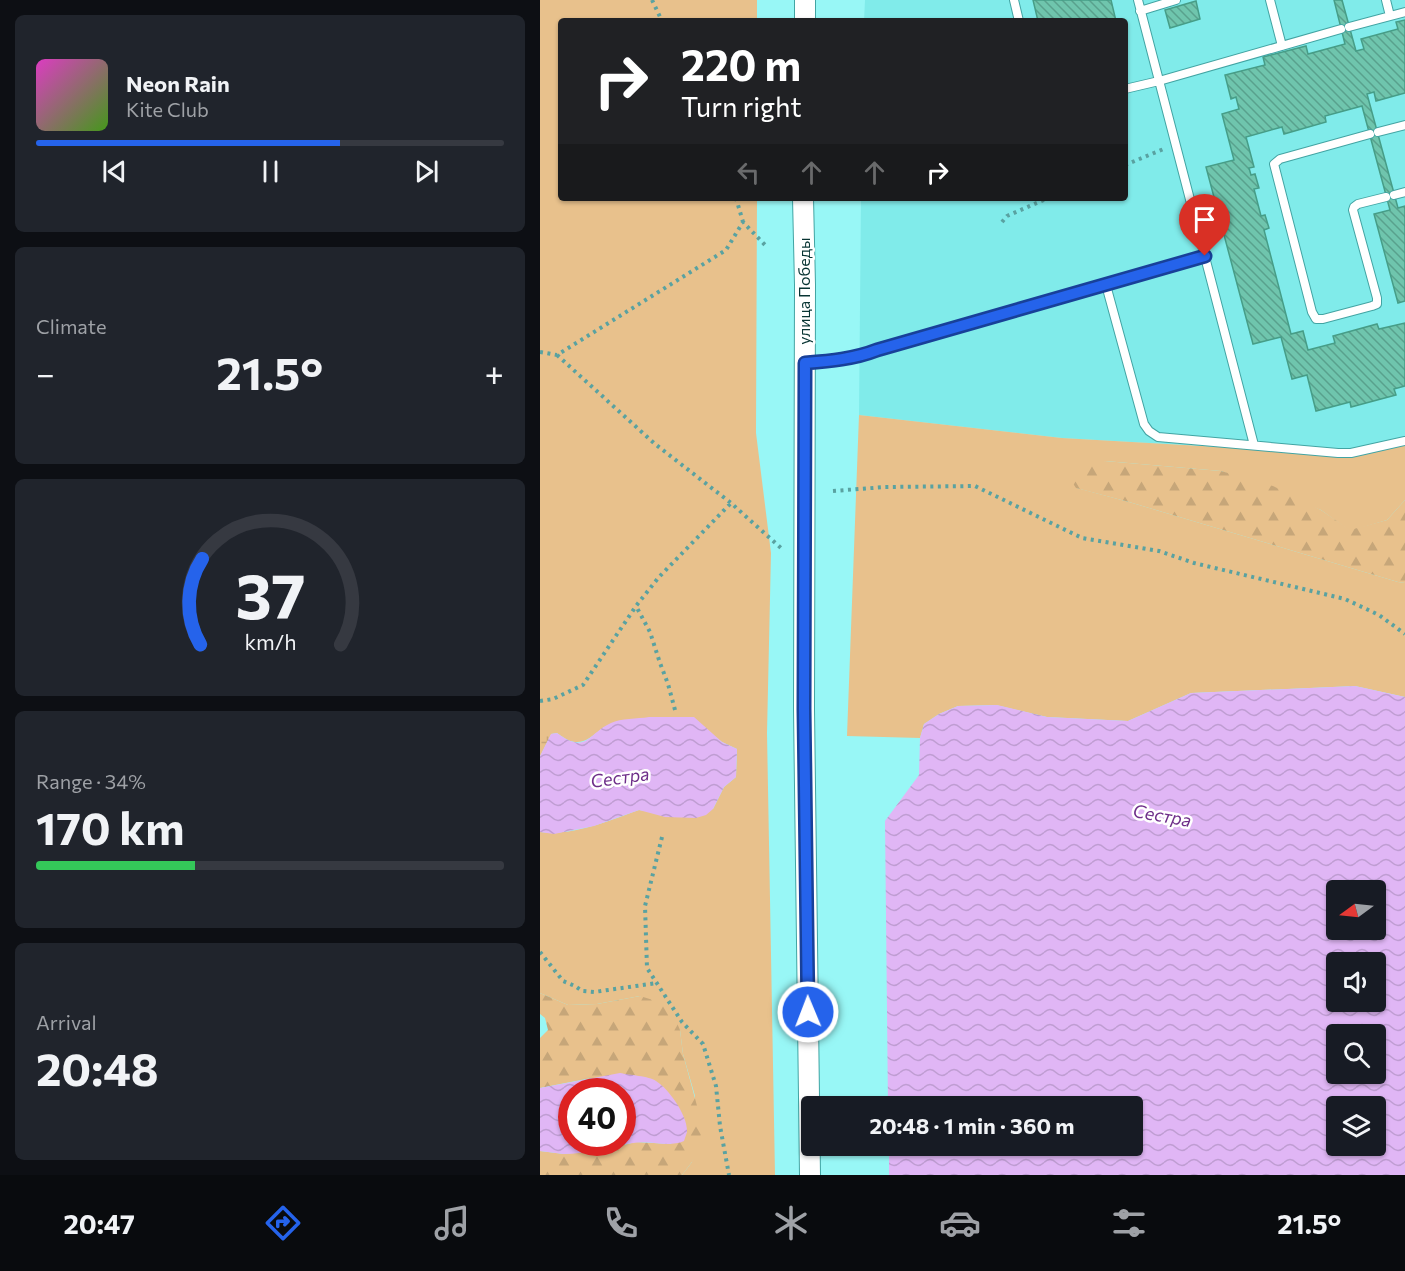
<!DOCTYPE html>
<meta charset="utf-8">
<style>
:root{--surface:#171b24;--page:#20242c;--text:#f1f3f6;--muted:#9ea1a6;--line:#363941;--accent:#2563eb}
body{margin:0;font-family:Commissioner,sans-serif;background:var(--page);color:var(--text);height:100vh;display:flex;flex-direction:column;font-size:22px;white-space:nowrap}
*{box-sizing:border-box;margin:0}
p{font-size:20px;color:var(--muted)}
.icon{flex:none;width:33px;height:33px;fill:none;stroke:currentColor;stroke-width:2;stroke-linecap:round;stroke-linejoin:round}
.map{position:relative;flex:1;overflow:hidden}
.panel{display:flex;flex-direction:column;gap:15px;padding:15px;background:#0d0f14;width:540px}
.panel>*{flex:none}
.banner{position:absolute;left:18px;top:18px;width:570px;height:183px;border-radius:6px;box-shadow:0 2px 4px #0004;background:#202124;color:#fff;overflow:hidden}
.needle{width:39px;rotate:255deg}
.buttons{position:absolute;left:786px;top:880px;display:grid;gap:12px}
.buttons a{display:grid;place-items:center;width:60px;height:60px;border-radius:6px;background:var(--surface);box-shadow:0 2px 4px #0004;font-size:30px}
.speed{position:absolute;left:18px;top:1078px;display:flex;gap:12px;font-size:30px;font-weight:700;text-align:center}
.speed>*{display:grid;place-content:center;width:78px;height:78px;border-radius:50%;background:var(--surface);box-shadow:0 2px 4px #0004;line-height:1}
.speed .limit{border:9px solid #d22;background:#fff;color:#111}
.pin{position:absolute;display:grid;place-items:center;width:51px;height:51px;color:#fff;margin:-62px -26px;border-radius:50% 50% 50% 0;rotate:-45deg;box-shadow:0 0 6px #0007}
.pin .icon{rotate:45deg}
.me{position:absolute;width:66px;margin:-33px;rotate:359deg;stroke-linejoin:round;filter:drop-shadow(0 0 4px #0008)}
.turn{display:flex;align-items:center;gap:21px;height:126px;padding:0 24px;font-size:27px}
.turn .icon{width:78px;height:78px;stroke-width:2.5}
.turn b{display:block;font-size:42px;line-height:51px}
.lanes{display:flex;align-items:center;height:57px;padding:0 24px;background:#0003;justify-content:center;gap:30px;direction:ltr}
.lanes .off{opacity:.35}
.big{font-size:45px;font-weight:700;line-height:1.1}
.panel .widget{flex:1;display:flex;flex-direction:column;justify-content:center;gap:9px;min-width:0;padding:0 21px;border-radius:9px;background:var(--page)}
.panel .dial{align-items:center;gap:0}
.dial svg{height:156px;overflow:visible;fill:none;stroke:var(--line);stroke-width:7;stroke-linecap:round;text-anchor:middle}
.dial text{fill:var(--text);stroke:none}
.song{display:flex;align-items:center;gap:18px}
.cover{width:72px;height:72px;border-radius:9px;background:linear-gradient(135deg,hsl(310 70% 55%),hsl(100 70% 35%))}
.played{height:6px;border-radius:3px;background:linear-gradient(90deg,var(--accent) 65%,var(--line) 65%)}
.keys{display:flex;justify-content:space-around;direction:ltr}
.heat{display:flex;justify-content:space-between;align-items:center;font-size:33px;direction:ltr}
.charge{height:9px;border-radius:4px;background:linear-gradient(90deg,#34c759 34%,var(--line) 0)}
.trip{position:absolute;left:261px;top:1096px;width:342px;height:60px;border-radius:6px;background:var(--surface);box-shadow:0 2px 4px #0004;font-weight:700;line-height:60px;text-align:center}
.dock{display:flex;height:96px;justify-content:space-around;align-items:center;background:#090b0e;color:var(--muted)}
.dock .icon{width:42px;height:42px}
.dock .selected{color:var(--accent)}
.dock b{font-size:27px;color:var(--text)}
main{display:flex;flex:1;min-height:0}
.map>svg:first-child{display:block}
</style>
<main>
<section class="panel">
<div class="widget">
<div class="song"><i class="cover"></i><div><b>Neon Rain</b><p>Kite Club</p></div></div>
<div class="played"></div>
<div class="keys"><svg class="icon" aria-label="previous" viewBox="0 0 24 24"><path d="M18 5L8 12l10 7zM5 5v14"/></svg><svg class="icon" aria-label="pause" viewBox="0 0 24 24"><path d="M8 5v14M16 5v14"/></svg><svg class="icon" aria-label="next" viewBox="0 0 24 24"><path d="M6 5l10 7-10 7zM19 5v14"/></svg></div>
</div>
<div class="widget"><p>Climate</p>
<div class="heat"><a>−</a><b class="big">21.5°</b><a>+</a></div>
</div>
<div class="widget dial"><svg viewBox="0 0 100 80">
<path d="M14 69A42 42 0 1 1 86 69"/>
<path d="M14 69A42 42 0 0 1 15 25" stroke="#2563eb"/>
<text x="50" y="56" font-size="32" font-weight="700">37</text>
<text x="50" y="72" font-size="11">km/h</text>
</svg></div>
<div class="widget"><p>Range · 34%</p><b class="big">170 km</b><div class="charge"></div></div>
<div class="widget"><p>Arrival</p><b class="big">20:48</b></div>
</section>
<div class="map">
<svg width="865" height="1175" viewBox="0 0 865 1175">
<defs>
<pattern id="forest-firs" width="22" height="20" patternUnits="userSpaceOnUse" patternTransform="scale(1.5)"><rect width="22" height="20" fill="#e8c18c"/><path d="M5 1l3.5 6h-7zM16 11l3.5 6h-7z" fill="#c6a679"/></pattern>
<pattern id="wetland-marsh" width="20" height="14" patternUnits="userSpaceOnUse" patternTransform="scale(1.5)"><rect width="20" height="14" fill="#e8c18c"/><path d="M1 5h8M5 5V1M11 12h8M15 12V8" fill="none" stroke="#c6a679"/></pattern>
<pattern id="water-waves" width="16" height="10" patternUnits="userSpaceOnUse" patternTransform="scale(1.5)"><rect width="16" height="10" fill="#e0b6f5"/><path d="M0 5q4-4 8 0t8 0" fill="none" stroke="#bf9dd2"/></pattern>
<pattern id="building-back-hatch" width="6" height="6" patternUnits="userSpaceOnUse" patternTransform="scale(1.5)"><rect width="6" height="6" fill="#6fc5ad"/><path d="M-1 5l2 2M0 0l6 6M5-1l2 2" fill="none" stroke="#59a18d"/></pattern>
</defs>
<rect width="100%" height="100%" fill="#98f7f6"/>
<!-- built -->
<path fill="#80ebea" d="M325,0H865V440L802,454L522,438L319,415L321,198H585V21H324Z"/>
<!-- grass -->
<path fill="#e8c18c" d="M0,0H217V21H21V198H217L216,433L231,553L227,733L235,1175H142L152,1162L155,1096L143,1054L140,1030L100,996L57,1004L28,1005L0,993V832C34,836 68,821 99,810L106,811L173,809L184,787L196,777L197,749L182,742L170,733L64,727C45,742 38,749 17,733L11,734L0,756Z
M319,415L522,438L802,454L865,440V500L847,520L810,531L781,510L681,471L565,461L537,488L589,502L858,582L865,583V697L815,686L651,693L588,721L507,717L456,705L418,706L399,714L384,724L380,738L307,736Z"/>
<!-- forest -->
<path fill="url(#forest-firs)" d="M565,461L681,471L733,486L781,510L810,530L847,520L865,500V583L858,582L589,502L536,488L530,479L539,466Z
M0,993L28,1005L57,1004L100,996L129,1005L140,1030L143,1054L163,1128L152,1162L142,1175H0V1151L24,1154L77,1147L95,1142L131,1144L144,1118L51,1078L0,1088V1038L8,1030L5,1018L0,1014Z"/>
<!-- wetland -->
<path fill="url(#wetland-marsh)" d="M0,730L11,734L0,756Z"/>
<!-- water -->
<path fill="url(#water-waves)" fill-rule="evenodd" d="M815,686L865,697V1175H349V1146H592V1107H348L345,821L379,775L380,738L384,724L399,714L418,706L457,705L507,717L588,721L651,693ZM796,891H836V930H796ZM796,963H836V1002H796ZM796,1035H836V1074H796ZM796,1107H836V1146H796Z
M109,717H154L182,742L197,749L196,777L184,787L173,809L166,815L156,818L125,817L99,810L54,826L14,834L0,832V756L11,734L17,733C47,755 47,734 71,723C81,718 97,719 109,717Z
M80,1073C89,1075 109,1076 116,1081C129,1089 148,1116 147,1132C146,1135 145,1138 144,1141C128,1148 110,1140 93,1143C70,1146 47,1154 23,1154C16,1153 8,1152 0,1151V1088ZM32,1092H82V1143H32Z"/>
<!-- building -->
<path fill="url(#building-back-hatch)" stroke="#469d87" stroke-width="1.5" d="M493,0H571L576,21H498Z
M794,0H802L816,51L824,49L821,39L858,29L856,22L865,20V93L836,101L834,92L827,94L858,208L865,206V301L858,303L834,214L850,210L822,106L785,116L786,122L744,134L742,127L706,137L714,167L709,168L711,175L715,174L719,188L714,189L721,216L725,215L729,228L724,230L751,334L763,331L768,350L795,343L793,336L837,324L839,329L865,323V386L854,389L856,395L811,407L810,402L776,411L767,375L752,379L741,337L713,344L666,167L694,160L682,114L699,109L696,97L691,99L685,75L725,65L723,57L766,46L768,54L805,44Z
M656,1L660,19L630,28L625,10Z"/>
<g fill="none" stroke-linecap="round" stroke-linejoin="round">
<defs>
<path id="service" d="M474,0L479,21
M598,0L714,445
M730,0L742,46
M846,0L850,16
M600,11L636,0
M809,27L865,12
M585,89L619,81L801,29
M838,132L865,125
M830,134L740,159L734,164L772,312L776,319H783L832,306L837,304V298L813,210L814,207L818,204L846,197
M854,195L865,192
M566,285L604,424L609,431L618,437L798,453H811L865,441
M266,363C291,361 314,359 337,350L665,257"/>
<path id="tertiary" d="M265,21V0
M263,198L265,285L264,709L270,1175"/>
</defs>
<!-- service casing -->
<use href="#service" stroke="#42a4a3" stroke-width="10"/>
<!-- tertiary casing -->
<use href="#tertiary" stroke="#42a4a3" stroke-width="22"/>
<!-- path -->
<path stroke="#59a2a1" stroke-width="4" stroke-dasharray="3 4.5" stroke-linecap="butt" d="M112,0L122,21
M585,165L626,148
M196,198L203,222
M462,222L467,216L508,198
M0,352L17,355L186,250L203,222L226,246
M17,355L115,444L191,503L241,548
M293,491L345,487L435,486L542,538L619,551L654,563L805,599L839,615L865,634
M0,701L13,699L43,685L96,606
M135,710L128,684L120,663L110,632L96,606L119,577L191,503
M122,837L105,906L107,968L142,1022L163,1044L176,1086L180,1126L189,1175
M0,952L23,981L35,986L42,991L54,992L117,983"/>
<!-- service -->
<use href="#service" stroke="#fff" stroke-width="8"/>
<!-- tertiary -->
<use href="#tertiary" stroke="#fff" stroke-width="20"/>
</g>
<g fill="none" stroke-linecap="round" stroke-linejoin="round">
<defs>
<path id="route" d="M268,1012L264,709L265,363C290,361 314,359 337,350L665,256"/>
</defs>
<!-- route casing -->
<use href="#route" stroke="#184099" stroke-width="15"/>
<!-- route -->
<use href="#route" stroke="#2563eb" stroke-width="10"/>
</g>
<g text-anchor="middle" stroke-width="5" stroke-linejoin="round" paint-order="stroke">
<!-- street labels -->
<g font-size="16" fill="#083433" stroke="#fff">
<text transform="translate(264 291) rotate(-90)" y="6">улица Победы</text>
</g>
<!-- water labels -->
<g font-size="18" font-style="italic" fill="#6e2e89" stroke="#fff">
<text transform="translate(80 778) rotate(-8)" y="6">Сестра</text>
<text transform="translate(622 816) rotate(10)" y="6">Сестра</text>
</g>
</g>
</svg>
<div class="buttons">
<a><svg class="needle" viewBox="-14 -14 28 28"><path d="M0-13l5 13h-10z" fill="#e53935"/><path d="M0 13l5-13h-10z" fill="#9ea1a6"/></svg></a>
<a><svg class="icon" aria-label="sound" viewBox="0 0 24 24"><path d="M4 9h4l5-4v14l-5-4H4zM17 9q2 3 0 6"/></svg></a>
<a><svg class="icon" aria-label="search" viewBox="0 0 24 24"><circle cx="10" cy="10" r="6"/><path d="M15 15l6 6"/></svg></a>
<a><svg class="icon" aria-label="layers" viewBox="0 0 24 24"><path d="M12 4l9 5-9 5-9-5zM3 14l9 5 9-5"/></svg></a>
</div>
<div class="speed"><div class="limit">40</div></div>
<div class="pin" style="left:665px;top:256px;background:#d93025"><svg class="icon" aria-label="arrive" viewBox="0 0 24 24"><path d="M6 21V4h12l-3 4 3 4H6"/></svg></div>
<svg class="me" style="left:268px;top:1012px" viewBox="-20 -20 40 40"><circle r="17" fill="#2563eb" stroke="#fff" stroke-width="3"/><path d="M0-11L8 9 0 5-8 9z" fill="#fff"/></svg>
<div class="trip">20:48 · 1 min · 360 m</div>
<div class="banner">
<div class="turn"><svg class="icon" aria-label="right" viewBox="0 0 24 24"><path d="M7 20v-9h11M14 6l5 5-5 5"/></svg><div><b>220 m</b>Turn right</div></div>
<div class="lanes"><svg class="icon off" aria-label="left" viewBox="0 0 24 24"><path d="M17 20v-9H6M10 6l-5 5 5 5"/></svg><svg class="icon off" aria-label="ahead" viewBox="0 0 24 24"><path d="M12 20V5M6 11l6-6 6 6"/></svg><svg class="icon off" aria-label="ahead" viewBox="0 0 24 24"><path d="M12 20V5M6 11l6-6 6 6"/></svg><svg class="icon" aria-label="right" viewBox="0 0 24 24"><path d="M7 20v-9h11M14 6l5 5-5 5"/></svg></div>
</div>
</div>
</main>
<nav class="dock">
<b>20:47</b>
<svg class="icon selected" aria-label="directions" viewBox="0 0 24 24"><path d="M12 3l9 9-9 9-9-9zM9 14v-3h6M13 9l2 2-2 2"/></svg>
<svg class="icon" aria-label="music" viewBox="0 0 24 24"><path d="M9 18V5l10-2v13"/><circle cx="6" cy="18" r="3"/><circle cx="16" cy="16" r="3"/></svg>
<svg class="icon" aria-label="phone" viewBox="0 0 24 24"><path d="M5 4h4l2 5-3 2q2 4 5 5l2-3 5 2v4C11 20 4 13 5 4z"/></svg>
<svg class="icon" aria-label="climate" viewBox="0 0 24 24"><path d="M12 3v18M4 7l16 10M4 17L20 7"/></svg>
<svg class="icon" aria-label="car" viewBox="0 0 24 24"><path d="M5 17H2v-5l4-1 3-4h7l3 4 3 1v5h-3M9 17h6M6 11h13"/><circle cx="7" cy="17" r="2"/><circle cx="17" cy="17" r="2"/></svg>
<svg class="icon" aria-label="filters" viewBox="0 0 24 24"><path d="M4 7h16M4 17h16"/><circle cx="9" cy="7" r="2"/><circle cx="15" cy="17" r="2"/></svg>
<b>21.5°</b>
</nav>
